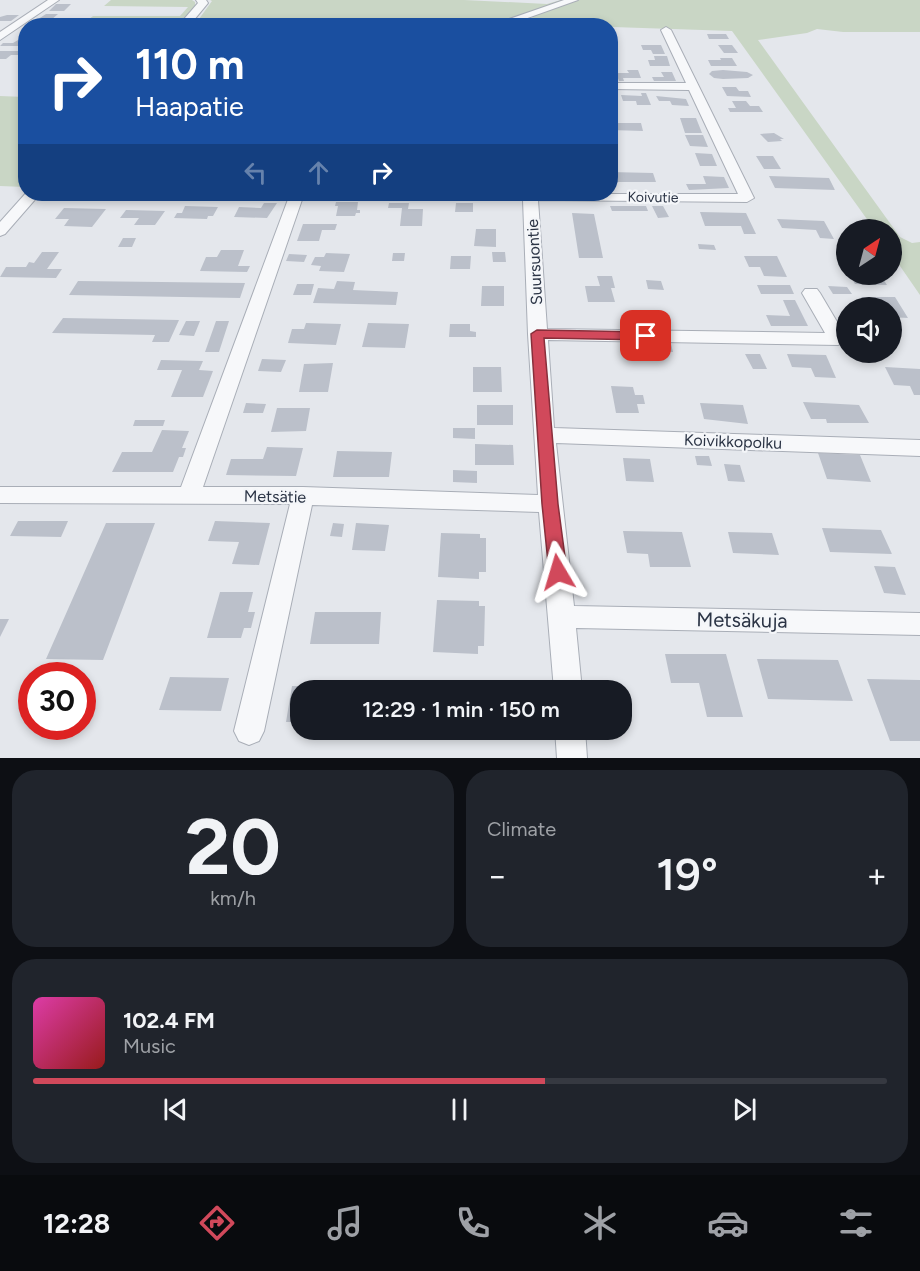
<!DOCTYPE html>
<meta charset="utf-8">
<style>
:root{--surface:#171b24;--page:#20242c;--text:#f1f3f6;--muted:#9ea1a6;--line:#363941;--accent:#d1495b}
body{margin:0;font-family:Figtree,sans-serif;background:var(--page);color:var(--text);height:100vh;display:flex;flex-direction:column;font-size:22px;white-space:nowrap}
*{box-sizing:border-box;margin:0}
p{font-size:20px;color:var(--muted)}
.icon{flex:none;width:33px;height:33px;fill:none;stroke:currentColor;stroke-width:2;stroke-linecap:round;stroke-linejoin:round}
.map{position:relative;height:758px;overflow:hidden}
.drawer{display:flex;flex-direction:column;gap:12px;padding:12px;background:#0d0f14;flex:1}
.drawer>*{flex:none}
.top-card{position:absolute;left:18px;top:18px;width:600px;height:183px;border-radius:24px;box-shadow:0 3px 9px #0003;background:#1a4fa0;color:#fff;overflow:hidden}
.needle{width:39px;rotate:36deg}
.controls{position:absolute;left:836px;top:219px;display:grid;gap:12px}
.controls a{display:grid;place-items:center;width:66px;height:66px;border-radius:50%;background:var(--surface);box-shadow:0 3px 9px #0003;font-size:30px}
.speed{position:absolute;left:18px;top:662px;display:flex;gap:12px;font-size:30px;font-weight:700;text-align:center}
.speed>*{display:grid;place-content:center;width:78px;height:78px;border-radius:50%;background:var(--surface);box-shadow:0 3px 9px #0003;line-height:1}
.speed .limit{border:9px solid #d22;background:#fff;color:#111}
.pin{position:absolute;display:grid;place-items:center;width:51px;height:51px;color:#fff;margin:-26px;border-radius:12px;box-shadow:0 3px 9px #0006}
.me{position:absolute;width:66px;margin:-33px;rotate:353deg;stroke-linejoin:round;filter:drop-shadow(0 0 4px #0008)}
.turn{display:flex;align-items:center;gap:21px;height:126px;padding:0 18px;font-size:27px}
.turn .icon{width:78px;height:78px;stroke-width:2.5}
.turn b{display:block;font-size:42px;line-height:51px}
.lanes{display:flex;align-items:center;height:57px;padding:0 18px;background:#0003;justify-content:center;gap:30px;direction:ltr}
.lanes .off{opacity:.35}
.big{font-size:45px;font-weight:600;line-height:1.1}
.drawer .widget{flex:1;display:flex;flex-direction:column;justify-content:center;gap:9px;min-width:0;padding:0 21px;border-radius:24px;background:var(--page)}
.drawer .dial{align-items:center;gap:0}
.dial b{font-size:78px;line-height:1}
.song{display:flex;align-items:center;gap:18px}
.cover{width:72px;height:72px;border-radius:9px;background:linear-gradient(135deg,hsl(320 70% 55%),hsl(0 70% 35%))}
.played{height:6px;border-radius:3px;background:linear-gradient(90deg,var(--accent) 60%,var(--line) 60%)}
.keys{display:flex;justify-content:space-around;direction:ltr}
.heat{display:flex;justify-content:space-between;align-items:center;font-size:33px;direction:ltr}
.drawer .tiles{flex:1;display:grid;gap:12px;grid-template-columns:1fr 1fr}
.widget:last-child{grid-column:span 2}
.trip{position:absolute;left:290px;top:680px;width:342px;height:60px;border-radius:24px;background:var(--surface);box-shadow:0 3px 9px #0003;font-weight:600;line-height:60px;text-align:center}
.tabs{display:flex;height:96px;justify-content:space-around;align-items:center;background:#090b0e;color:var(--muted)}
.tabs .icon{width:42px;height:42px}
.tabs .current{color:var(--accent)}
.tabs b{font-size:27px;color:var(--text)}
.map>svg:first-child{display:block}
</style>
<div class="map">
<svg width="920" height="758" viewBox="0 0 920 758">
<rect width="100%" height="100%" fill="#e4e7ec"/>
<!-- green -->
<path fill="#c9d6c5" d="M111,0H192L195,2V6L178,25H171L163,22L83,24L93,16H180L188,7L104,6Z
M210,0H464L547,4L561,0H920V32H843L817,29L807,33L758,40L900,237L912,243L920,242V295L891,253V230L874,229L732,31L553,25L525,15L494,26H194L212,1Z
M0,96L25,97V187L0,186Z"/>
<!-- building -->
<path fill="#bbc0ca" d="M56,4H71L64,11H49Z
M46,14H58L51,20H72L69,23H32Z
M7,15H19L11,21H0V17Z
M707,34H726L729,39H709Z
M18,40H26V46H0L3,43H13Z
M641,45H661L665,54H653L651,50H643Z
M718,45H732L738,53H724Z
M0,51H26V55H11L6,59H0Z
M654,56H667L670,66H650L648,60H655Z
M720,58H732L737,66H711L708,60H721Z
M627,70H638L641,78H623L624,81H619L616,73H629Z
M723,70L747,72L753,75L748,78L723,79L714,78L709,74L712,71Z
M661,72H672L676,81H654L652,77H664Z
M722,87H736L739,91H748L751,97L727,96Z
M641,93H646L651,105H637L636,101H623L621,95L642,96Z
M656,96L686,99L689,106L672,105L670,101H659Z
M732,101H746L750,106H759L763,112H730L728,108H736Z
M680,118H696L702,133H685Z
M610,123H641L643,131L610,130Z
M774,133L784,139H780L782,141L768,142L760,134Z
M685,135H703L708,147L690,146Z
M695,153L712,154L717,166H700Z
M756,156H773L781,169H764Z
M610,172L653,173L656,182H610Z
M703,176L724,177L729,188L689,190L686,184H706Z
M769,176L829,178L835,190L775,188Z
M336,202H358L357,210H360V213H356L355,216H336L338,206H335Z
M264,203H277L267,218L234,217L239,207L261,208Z
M389,203H409L408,209H423L422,226H400L402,208H388Z
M456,203H473V212H455Z
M185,206L218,207L213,216H208L207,219L174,218L177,213H182Z
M610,206H646L648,211H612Z
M652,206H663L669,217L658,218Z
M64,208L106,209L92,227L64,226L69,219H55Z
M126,210L165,211L155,225H134L139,218H120Z
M700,212L746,213L756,234H744L741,226H705Z
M572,213L594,214L603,258H579Z
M777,219L824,221L834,239L820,238L816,230L782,228Z
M303,224H337L335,230H322L319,241H297Z
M476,229H496V247L474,246Z
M123,238H136L132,247H118Z
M698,244L714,245L716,250L699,249Z
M221,250H244L238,266H250L247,272L200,271L206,257H217Z
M42,252H59L47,269H62L56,278L0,277L6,267H26L29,262L34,263Z
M492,252H505L506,262H493Z
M326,253L350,254L344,272L319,271L321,266L311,265L315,257H324Z
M393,253H405L404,261H392Z
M289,254L307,255L304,262L286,261Z
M451,256H471L470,269H450Z
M744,256H777L787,277L764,276L760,267H749Z
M849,274H880L887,285L855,284Z
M597,276H612L615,288H611L615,302H588L585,286H600Z
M646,280L661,281L664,290L648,289Z
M78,281L245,283L240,298L69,295Z
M337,281L355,282L353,290L398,292L396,305L313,303L318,288L334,289Z
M297,284H314L311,295H293Z
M757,285H790L794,294H761Z
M482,286H504V306H481Z
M828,286L847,287L852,294H833Z
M861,297H895L908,318L891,317V308L867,307Z
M783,300H795L808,326H771L766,315L790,316Z
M63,318L179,320L169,342H152L155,335L52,333Z
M186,321H200L194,336L179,335Z
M216,321H229L219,352H205Z
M306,323L341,324L336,345L288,343L292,329H304Z
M368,323L409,324L405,348L362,347Z
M450,324H470V331L476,332V337H449Z
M652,344H671L673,352L654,351Z
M745,354H760L767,369H753Z
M787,354L826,355L836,378L815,377L811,368L792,367Z
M262,359L286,360L281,372L258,371Z
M161,360L203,361L199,370L213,371L203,397H171L182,370H157Z
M333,363L328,392H299L304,364Z
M473,367H501L502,392H473Z
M885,367L920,369V395H914L910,386L894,385Z
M611,386L633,387L635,395H643L645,404H637L639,413H616Z
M803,402L859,405L869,423H827L826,419H811Z
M246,403L266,404L263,413H243Z
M700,403L743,405L748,424L704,419Z
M477,405H513V425H477Z
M277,408H310L306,431L271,432Z
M135,420H165L163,426H133Z
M453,428H475V439L453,438Z
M162,430L189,431L182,448H186L183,457H179L173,472H112L122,452H152Z
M475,444L513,445L514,465H475Z
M267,447L303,448L296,476L226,475L231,459H263Z
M337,451L392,452L389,477H333Z
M818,453L860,455L871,482L827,479Z
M695,456H709L712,466L697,465Z
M623,458L650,459L654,482L626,481Z
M724,464L740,465L745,482L728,481Z
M453,470L477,471V483L453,482Z
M18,521H68L61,537L10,536Z
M215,521L270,523L259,565L232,564L239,542L208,541Z
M106,523H155L103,660L46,659Z
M333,523L344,524L342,537L330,536Z
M356,523L389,525L385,551L352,550Z
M822,528L881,530L892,554L830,552Z
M623,531L682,532L691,567H650L648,554L627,553Z
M728,532L772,533L779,555L733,553Z
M441,533L480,534V538H486V572H479V579L438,577Z
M874,566L895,567L906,595L884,593Z
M220,592H253L248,612H255L251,628H244L241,638H207Z
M437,600L479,601V606H485L484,646H478V654L433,652Z
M315,612H381L379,644H310Z
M0,619H9L0,637Z
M665,654H726L743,717H707L699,683H671Z
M757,659L838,660L853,701L768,699Z
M170,677L229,678L221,711L159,710Z
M867,679L920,680V741H890Z
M292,686L365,687L364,690H300V722H286Z"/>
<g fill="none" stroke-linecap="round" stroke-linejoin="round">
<defs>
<path id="minor" d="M48,0H59L0,40V32Z
M196,0H206L208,3L189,26H178L198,3Z
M564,0H578L505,26H489Z
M666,27L671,30L754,198L747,202L538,200L547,329L825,333L802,293L805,289H817L820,293L846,337V341L838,345L548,340L554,428L920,440V456L556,443L574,606L920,613V635L576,628L582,690H554L539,512L312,505L264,731L259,741L249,745L239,741L234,731L290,504L0,503V487H181L290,194H304L203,487H303L538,495L528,334L523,200L380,198L373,194H738L689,90L610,89V83H686L661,30Z
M26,193L39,195L5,234L0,236V222Z
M555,729H585L587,758H557Z"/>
</defs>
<!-- minor casing -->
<use href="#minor" stroke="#a9aeb7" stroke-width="2"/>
<!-- minor -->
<use href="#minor" fill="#f7f8fa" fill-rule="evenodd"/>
</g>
<!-- route -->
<path fill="#d1495b" stroke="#882f3b" stroke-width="1.5" d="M537,330L646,332L652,336L646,340L544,338L558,504L567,572L564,577L558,579L552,577L549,572L542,504L531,334Z"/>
<g text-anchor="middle" stroke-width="4.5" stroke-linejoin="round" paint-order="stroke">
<!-- far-street labels -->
<g font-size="14" fill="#2b3445" stroke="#f4f6f9">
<text transform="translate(653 197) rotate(1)" y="5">Koivutie</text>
</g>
<!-- street labels -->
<g font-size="16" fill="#2b3445" stroke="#f4f6f9">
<text transform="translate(534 262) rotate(-93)" y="6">Suursuontie</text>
<text transform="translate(733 441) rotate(2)" y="6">Koivikkopolku</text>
<text transform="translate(275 496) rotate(1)" y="6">Metsätie</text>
</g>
<!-- near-street labels -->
<g font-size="20" fill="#2b3445" stroke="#f4f6f9">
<text transform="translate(742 620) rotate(1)" y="7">Metsäkuja</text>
</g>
</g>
</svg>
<div class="controls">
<a><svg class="needle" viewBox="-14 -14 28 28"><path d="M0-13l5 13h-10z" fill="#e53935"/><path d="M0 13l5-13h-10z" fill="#9ea1a6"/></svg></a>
<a><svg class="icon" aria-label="sound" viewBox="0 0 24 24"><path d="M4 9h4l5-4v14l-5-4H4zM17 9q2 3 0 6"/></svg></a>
</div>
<div class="speed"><div class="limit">30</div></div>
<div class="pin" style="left:646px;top:336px;background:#d93025"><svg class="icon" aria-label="arrive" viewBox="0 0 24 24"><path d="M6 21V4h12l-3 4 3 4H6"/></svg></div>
<svg class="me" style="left:558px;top:572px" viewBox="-20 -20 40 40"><path d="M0-17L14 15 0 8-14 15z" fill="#d1495b" stroke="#fff" stroke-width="4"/></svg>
<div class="trip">12:29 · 1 min · 150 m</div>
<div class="top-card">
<div class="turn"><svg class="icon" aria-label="right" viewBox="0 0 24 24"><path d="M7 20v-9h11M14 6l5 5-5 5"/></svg><div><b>110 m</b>Haapatie</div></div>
<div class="lanes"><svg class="icon off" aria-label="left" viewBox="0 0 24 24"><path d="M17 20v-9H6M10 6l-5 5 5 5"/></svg><svg class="icon off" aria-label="ahead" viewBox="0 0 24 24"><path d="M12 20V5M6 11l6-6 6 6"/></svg><svg class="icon" aria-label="right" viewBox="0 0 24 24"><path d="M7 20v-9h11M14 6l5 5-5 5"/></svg></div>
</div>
</div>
<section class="drawer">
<div class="tiles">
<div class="widget dial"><b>20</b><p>km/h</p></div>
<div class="widget"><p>Climate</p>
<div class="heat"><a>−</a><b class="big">19°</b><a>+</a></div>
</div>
<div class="widget">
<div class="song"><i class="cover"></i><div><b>102.4 FM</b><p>Music</p></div></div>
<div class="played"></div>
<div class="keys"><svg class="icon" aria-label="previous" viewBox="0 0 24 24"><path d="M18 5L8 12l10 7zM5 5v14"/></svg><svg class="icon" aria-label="pause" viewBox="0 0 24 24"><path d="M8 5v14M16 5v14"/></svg><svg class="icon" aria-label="next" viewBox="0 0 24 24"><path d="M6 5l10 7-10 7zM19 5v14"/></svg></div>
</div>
</div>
</section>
<nav class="tabs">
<b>12:28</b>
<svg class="icon current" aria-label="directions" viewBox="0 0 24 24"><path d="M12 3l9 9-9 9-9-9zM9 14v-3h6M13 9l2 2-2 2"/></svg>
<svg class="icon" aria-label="music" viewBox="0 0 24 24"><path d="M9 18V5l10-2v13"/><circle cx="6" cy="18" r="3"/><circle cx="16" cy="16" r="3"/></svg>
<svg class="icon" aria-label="phone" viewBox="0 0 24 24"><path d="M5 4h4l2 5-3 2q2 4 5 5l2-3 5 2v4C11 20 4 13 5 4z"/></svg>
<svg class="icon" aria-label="climate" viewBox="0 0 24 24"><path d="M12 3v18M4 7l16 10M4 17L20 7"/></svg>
<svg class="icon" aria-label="car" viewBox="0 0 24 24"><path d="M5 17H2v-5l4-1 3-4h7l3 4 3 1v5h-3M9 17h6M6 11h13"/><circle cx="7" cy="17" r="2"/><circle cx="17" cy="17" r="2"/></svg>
<svg class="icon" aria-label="filters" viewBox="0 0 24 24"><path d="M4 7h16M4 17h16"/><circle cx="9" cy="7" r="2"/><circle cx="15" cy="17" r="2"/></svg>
</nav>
